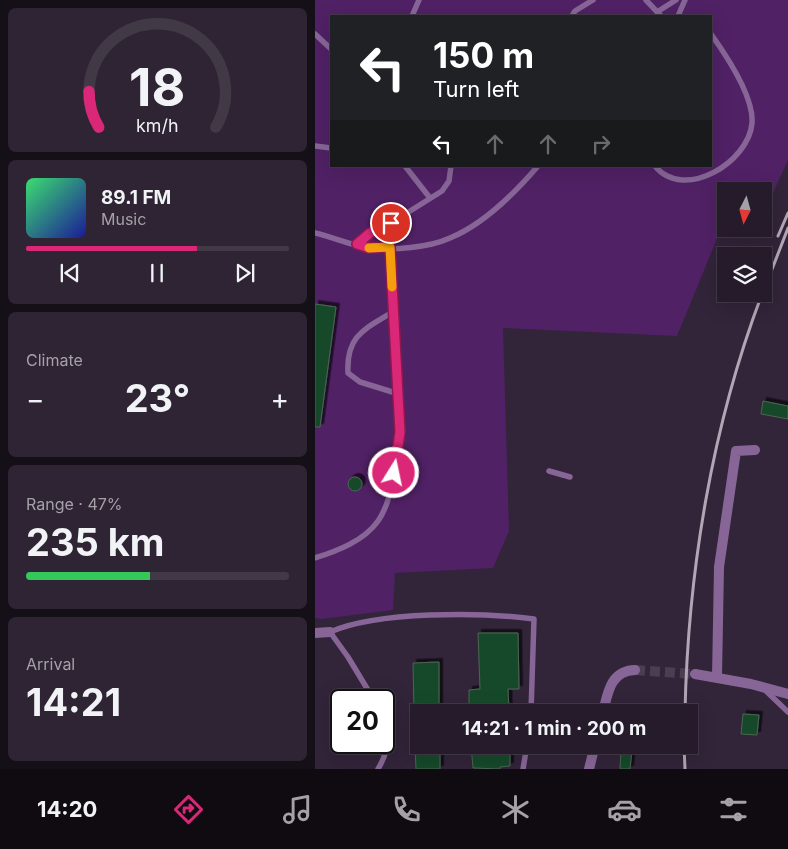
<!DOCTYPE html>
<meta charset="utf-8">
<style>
:root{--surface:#261b2b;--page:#2e2433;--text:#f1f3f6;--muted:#a4a1a9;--line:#423947;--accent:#db2777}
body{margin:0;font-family:Inter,sans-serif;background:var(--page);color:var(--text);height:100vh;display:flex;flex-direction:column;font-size:19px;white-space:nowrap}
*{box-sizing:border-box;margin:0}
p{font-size:16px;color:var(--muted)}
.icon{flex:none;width:28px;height:28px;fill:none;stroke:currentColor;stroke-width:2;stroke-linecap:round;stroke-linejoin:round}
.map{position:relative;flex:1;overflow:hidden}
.sheet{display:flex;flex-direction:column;gap:8px;padding:8px;background:#150f18;width:315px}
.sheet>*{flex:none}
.hud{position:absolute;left:15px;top:15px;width:382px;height:152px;border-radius:0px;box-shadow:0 5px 20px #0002,0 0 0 1px var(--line);background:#202124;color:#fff;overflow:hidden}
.needle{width:32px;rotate:186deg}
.fabs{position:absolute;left:402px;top:182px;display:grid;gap:10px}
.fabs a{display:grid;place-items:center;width:55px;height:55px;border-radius:0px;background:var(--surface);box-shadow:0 5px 20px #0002,0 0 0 1px var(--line);font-size:25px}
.speed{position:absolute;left:15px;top:689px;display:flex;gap:10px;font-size:25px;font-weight:700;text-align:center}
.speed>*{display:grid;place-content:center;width:65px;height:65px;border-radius:50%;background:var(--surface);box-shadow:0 5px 20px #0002,0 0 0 1px var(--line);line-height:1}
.speed .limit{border:2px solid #111;border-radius:8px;background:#fff;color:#111}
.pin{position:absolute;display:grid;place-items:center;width:42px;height:42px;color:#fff;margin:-21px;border:2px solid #fff;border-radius:50%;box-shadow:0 1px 5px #0007}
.me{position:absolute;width:55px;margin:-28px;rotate:10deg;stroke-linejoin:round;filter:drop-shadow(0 0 4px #0008)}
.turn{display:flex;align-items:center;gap:18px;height:105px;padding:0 20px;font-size:22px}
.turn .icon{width:65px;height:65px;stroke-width:2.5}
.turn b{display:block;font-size:35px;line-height:42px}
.lanes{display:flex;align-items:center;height:48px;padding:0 20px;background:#0003;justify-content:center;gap:25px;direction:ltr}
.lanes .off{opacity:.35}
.big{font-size:38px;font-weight:700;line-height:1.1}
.sheet .widget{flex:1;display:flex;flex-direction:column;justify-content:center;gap:8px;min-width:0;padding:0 18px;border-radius:8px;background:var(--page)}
.sheet .dial{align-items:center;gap:0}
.dial svg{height:130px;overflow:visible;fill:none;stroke:var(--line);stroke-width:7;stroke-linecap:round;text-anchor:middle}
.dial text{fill:var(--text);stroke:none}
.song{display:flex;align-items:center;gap:15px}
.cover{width:60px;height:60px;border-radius:8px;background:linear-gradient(135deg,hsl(140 70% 55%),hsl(240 70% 35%))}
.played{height:5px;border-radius:2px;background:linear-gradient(90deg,var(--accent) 65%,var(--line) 65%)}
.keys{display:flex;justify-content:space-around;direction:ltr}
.heat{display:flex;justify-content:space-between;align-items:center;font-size:28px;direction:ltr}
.charge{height:8px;border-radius:4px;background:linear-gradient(90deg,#34c759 47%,var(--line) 0)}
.trip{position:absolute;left:95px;top:704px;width:288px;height:50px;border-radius:0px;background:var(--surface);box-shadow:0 5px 20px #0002,0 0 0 1px var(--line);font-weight:700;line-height:50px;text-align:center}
.tab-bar{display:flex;height:80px;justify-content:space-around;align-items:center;background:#0f0b11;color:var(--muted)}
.tab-bar .icon{width:35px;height:35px}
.tab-bar .selected{color:var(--accent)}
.tab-bar b{font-size:22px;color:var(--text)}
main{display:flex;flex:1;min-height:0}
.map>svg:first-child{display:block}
</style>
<main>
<section class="sheet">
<div class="widget dial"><svg viewBox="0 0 100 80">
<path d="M14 69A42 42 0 1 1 86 69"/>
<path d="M14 69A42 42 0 0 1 8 47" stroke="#db2777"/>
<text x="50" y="56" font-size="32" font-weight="700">18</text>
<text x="50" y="72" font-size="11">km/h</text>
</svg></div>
<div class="widget">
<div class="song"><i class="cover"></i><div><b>89.1 FM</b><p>Music</p></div></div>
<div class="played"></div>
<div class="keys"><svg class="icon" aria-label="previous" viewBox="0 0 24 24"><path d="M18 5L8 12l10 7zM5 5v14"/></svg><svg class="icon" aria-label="pause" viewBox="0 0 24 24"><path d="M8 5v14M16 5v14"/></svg><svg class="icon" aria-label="next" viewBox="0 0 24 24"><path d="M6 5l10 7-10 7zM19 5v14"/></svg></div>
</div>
<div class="widget"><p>Climate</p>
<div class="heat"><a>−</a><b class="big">23°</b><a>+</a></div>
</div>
<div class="widget"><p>Range · 47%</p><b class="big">235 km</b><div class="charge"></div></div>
<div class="widget"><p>Arrival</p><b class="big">14:21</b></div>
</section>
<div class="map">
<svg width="473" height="769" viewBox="0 0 473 769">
<defs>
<filter id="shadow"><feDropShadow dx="3.5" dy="-3.5" stdDeviation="0" flood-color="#0009"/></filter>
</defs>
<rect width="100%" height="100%" fill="#322439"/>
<!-- green -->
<path fill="#502165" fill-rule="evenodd" d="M0,0H473V160L449,213V191H411V217L362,336L188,328L194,531L178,568L80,573L78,610L6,619L0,618ZM16,16H396V166H16Z"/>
<!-- building -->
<path fill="#184a2c" stroke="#4c6553" filter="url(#shadow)" d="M0,304L21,307L5,427H0Z
M448,401L473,406V419L446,414Z
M33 484a7 7 0 1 1 14 0a7 7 0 1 1-14 0Z
M163,633H203L204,689H193L194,712H154V690L165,689Z
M124,662V712H99L98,663Z
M428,714L444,715L442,735L426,734Z
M100,745H125V769H101Z
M156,745H195V766L185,767V769L158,768Z
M306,750H317L315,769H305Z"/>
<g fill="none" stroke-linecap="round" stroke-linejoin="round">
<!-- minor-tunnel -->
<path stroke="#4b3e52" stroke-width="10" stroke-dasharray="10 5" stroke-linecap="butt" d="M320,670L380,674"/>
<!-- service -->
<path stroke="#876697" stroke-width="5.5" d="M331,0L346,16
M342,12L361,0
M97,16L104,0
M257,16L260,11L278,0
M363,16L370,0
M0,34L16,49
M0,146L16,148
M90,166L115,198
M340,166C369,202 434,162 437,123C439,96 411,55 396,34
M0,233C18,237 37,246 55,248C79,250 113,248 135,238C169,224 199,194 223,166
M42,244L55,233L76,223L127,191L134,181L136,166
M79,311C50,329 31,335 33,373L45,382L84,394
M234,471L255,477
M0,558C22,551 49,541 63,521C78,500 82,458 85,432L75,247
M450,690L473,712
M59,700L33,657L15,632C63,611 166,612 219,619L216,712
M63,769C72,754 76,739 69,722
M208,769L212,745"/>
<!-- minor -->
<path stroke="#876697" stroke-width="10" d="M0,633L15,632
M380,674L436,684L473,694
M402,677L404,567L421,451L440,450
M288,712C293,693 295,671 320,670
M274,769L280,745"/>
<!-- rail -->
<path stroke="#b0a6b5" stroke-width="3" d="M463,236L473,213
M449,290L473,228
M370,712C373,571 397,426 447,294
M369,745L370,769"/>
</g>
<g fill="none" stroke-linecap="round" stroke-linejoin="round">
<defs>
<path id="route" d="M76,223L55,233L42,244L54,248L75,247L85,432L79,473"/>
</defs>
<!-- route casing -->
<use href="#route" stroke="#8e194d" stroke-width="12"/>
<!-- route -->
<use href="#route" stroke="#db2777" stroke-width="9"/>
<!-- slow -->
<path stroke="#f59e0b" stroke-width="9" d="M54,248L75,247L77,287"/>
</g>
</svg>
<div class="fabs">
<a><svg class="needle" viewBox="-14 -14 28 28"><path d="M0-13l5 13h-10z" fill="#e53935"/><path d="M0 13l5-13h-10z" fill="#a4a1a9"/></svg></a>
<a><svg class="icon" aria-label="layers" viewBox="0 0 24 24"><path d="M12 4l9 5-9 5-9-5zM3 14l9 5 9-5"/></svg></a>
</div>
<div class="speed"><div class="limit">20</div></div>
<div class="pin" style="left:76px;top:223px;background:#d93025"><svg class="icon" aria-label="arrive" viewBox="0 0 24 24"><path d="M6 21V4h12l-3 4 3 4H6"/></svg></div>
<svg class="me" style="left:79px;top:473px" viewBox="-20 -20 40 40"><circle r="17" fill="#db2777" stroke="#fff" stroke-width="3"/><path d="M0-11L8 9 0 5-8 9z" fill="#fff"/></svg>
<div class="trip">14:21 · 1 min · 200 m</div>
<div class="hud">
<div class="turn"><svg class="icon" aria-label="left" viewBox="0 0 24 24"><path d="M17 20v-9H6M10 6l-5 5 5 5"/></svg><div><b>150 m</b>Turn left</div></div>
<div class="lanes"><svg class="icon" aria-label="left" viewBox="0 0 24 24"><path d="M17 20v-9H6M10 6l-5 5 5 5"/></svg><svg class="icon off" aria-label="ahead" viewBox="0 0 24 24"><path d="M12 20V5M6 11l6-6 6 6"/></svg><svg class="icon off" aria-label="ahead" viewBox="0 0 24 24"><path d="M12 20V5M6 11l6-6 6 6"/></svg><svg class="icon off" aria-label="right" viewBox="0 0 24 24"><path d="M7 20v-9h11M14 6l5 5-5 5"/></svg></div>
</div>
</div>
</main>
<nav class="tab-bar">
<b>14:20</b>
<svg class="icon selected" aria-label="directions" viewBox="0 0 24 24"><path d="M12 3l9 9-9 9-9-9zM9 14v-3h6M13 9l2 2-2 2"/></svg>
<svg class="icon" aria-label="music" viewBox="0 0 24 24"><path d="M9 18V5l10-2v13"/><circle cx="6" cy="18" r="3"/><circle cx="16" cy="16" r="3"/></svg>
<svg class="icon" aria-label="phone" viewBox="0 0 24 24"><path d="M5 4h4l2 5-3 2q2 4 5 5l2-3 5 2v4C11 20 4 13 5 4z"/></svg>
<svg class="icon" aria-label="climate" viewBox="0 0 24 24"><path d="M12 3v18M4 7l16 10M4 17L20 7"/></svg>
<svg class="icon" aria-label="car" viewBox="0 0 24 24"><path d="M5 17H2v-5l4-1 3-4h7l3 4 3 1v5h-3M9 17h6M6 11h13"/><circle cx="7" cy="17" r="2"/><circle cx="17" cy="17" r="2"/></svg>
<svg class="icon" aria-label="filters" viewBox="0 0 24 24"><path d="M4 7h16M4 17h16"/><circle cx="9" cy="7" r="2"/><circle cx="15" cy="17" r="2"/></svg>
</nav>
